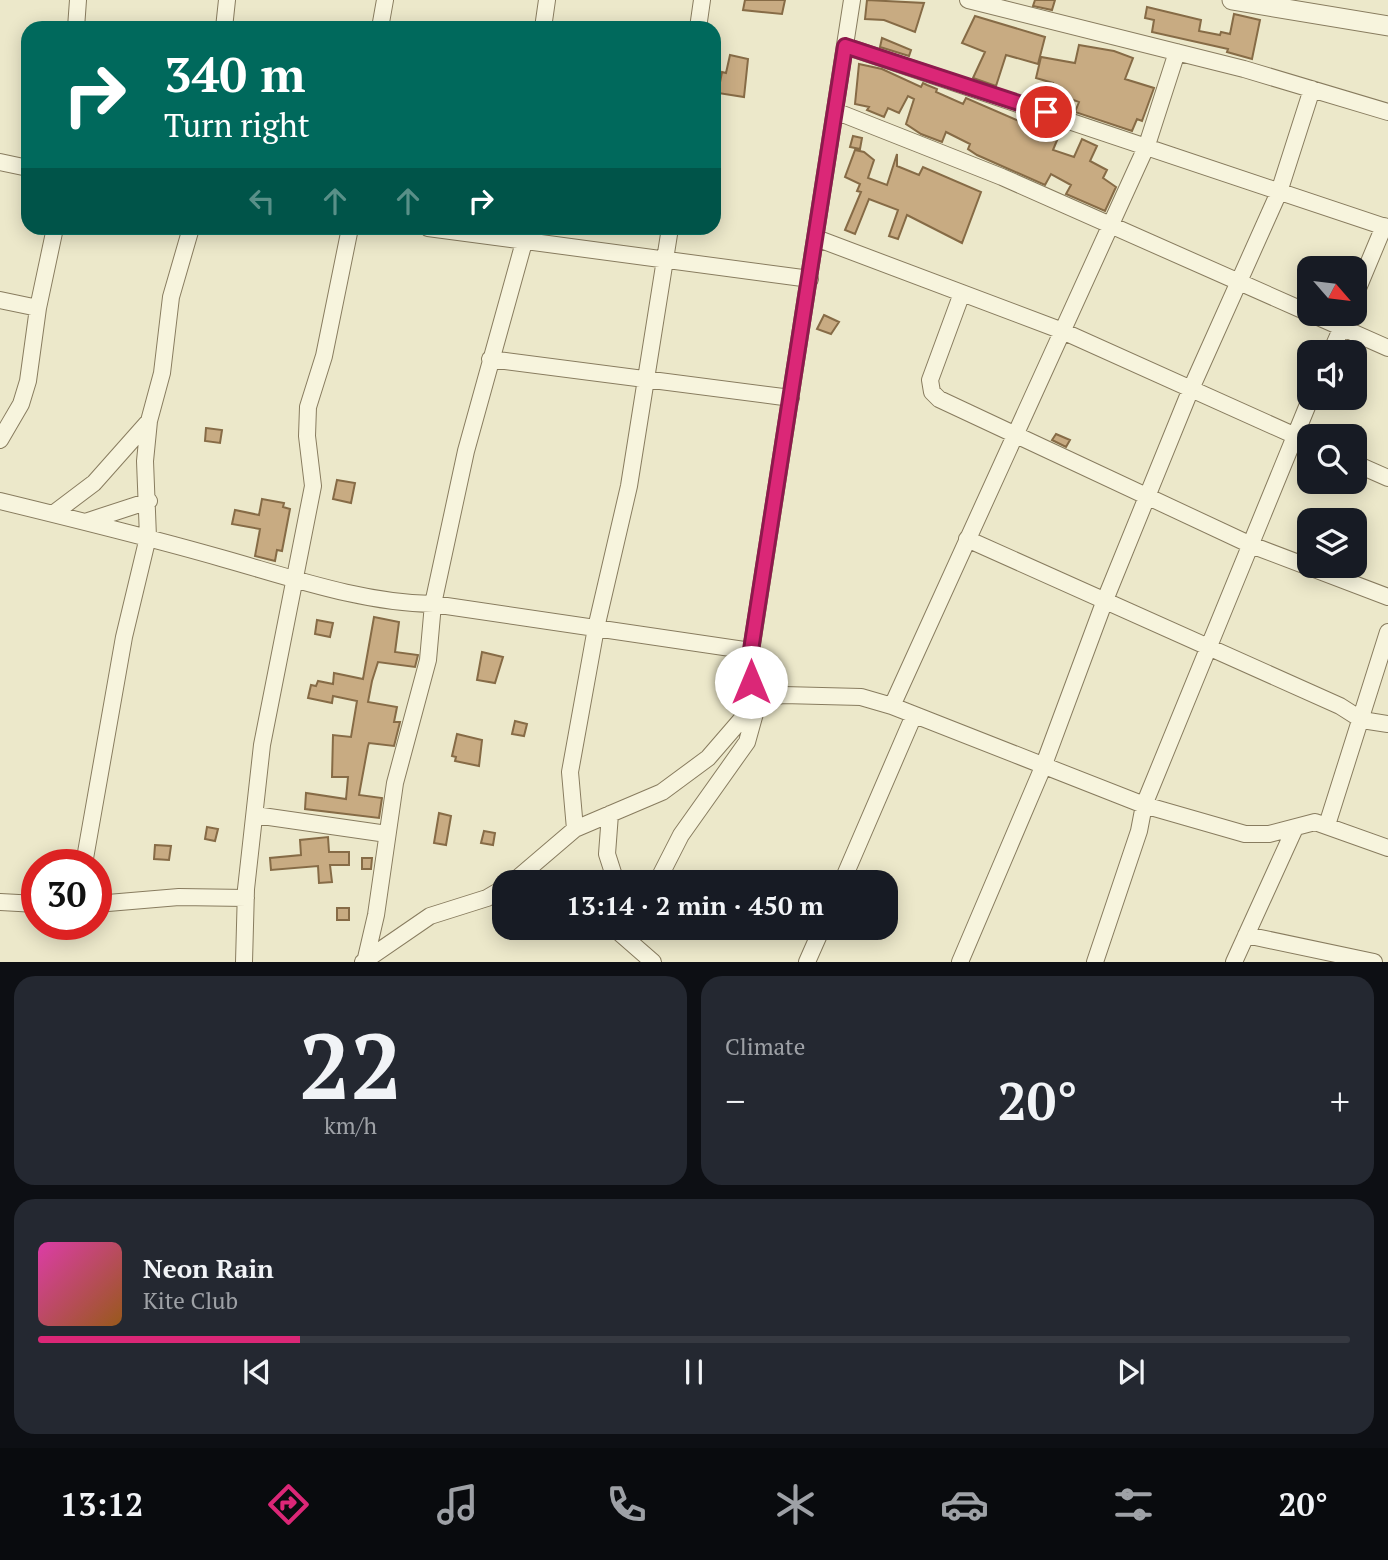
<!DOCTYPE html>
<meta charset="utf-8">
<style>
:root{--surface:#171b24;--page:#242831;--text:#f1f3f6;--muted:#9ea1a6;--line:#363941;--accent:#db2777}
body{margin:0;font-family:"PT Serif",serif;background:var(--page);color:var(--text);height:100vh;display:flex;flex-direction:column;font-size:26px;white-space:nowrap}
*{box-sizing:border-box;margin:0}
p{font-size:23px;color:var(--muted)}
.icon{flex:none;width:38px;height:38px;fill:none;stroke:currentColor;stroke-width:2;stroke-linecap:round;stroke-linejoin:round}
.map{position:relative;height:962px;overflow:hidden}
.sheet{display:flex;flex-direction:column;gap:14px;padding:14px;background:#0d0f14;flex:1}
.sheet>*{flex:none}
.top-card{position:absolute;left:21px;top:21px;width:700px;height:214px;border-radius:21px;box-shadow:0 4px 18px #0003;background:#00695c;color:#fff;overflow:hidden}
.needle{width:46px;rotate:118deg}
.controls{position:absolute;left:1297px;top:256px;display:grid;gap:14px}
.controls a{display:grid;place-items:center;width:70px;height:70px;border-radius:14px;background:var(--surface);box-shadow:0 4px 18px #0003;font-size:35px}
.speed{position:absolute;left:21px;top:849px;display:flex;gap:14px;font-size:35px;font-weight:700;text-align:center}
.speed>*{display:grid;place-content:center;width:91px;height:91px;border-radius:50%;background:var(--surface);box-shadow:0 4px 18px #0003;line-height:1}
.speed .limit{border:10px solid #d22;background:#fff;color:#111}
.pin{position:absolute;display:grid;place-items:center;width:60px;height:60px;color:#fff;margin:-30px;border:4px solid #fff;border-radius:50%;box-shadow:0 2px 7px #0007}
.me{position:absolute;width:77px;margin:-38px;rotate:0deg;stroke-linejoin:round;filter:drop-shadow(0 0 5px #0008)}
.turn{display:flex;align-items:center;gap:24px;height:147px;padding:0 28px;font-size:32px}
.turn .icon{width:91px;height:91px;stroke-width:2.5}
.turn b{display:block;font-size:49px;line-height:60px}
.lanes{display:flex;align-items:center;height:66px;padding:0 28px;background:#0003;justify-content:center;gap:35px;direction:ltr}
.lanes .off{opacity:.35}
.big{font-size:52px;font-weight:800;line-height:1.1}
.sheet .card{flex:1;display:flex;flex-direction:column;justify-content:center;gap:10px;min-width:0;padding:0 24px;border-radius:21px;background:var(--page)}
.sheet .dial{align-items:center;gap:0}
.dial b{font-size:91px;line-height:1}
.song{display:flex;align-items:center;gap:21px}
.cover{width:84px;height:84px;border-radius:10px;background:linear-gradient(135deg,hsl(320 70% 55%),hsl(30 70% 35%))}
.played{height:7px;border-radius:4px;background:linear-gradient(90deg,var(--accent) 20%,var(--line) 20%)}
.keys{display:flex;justify-content:space-around;direction:ltr}
.heat{display:flex;justify-content:space-between;align-items:center;font-size:38px;direction:ltr}
.sheet .tiles{flex:1;display:grid;gap:14px;grid-template-columns:1fr 1fr}
.card:last-child{grid-column:span 2}
.trip{position:absolute;left:492px;top:870px;width:406px;height:70px;border-radius:21px;background:var(--surface);box-shadow:0 4px 18px #0003;font-weight:800;line-height:70px;text-align:center}
.tab-bar{display:flex;height:112px;justify-content:space-around;align-items:center;background:#090b0e;color:var(--muted)}
.tab-bar .icon{width:49px;height:49px}
.tab-bar .selected{color:var(--accent)}
.tab-bar b{font-size:32px;color:var(--text)}
.map>svg:first-child{display:block}
</style>
<div class="map">
<svg width="1388" height="962" viewBox="0 0 1388 962">
<rect width="100%" height="100%" fill="#ece8ca"/>
<!-- building -->
<path fill="#c8ab82" stroke="#866b46" stroke-width="2" d="M745,0H785L782,14L743,10Z
M867,0L924,3L915,32L884,20L865,19Z
M1035,0H1055L1052,10L1033,6Z
M1147,7L1201,20L1199,31L1220,35L1221,32L1230,34L1234,14L1260,20L1252,59L1227,52L1228,49L1152,32L1154,20L1145,18Z
M975,16L1045,37L1038,64L1006,55L996,86L973,78L985,52L962,43Z
M882,38L911,50L909,56L880,47Z
M1079,45L1114,51L1133,58L1125,79L1154,88L1142,121L1137,119L1132,131L1075,112L1079,102L1050,91L1053,83L1036,78L1041,57L1075,63Z
M730,55L748,59L744,97L718,93L722,72L726,73Z
M859,64L882,69L921,87L923,83L927,85L937,89L936,92L963,104L966,98L1019,121L1020,118L1041,129L1042,126L1060,133L1053,150L1074,157L1082,139L1097,146L1090,161L1107,170L1103,178L1116,187L1105,211L1066,194L1071,185L1051,174L1045,185L977,155L968,149L970,144L946,132L942,142L921,134L906,124L914,99L908,96L899,113L888,108L884,117L867,110L869,107L855,104Z
M853,136L862,138L860,149L850,147Z
M855,150L864,152L874,160L868,178L887,185L897,154V166L919,175L923,167L981,192L962,243L907,215L898,239L889,236L898,210L869,199L855,234L845,230L861,192L857,191L860,184L845,177Z
M824,315L839,322L831,334L817,329Z
M206,428L222,430L220,443L205,441Z
M1056,434L1070,440L1066,447L1052,440Z
M337,480L355,483L351,503L333,499Z
M262,499L284,503L283,507L290,509L282,551L277,550L275,561L255,556L260,529L232,524L235,510L259,515Z
M374,617L399,622L395,652L418,655L415,667L378,662L372,681L368,702L397,707L394,722H400L394,746L369,743L368,746L359,795L382,798L379,818L305,809L306,793L346,799L348,777H332L333,735L351,737L357,701L333,696L332,703L308,698L311,685L316,686L318,681L333,684L334,673L363,679Z
M317,620L333,623L330,637L315,634Z
M482,652L503,657L495,683L477,680Z
M515,721L527,724L524,736L512,734Z
M457,734L482,740L479,766L455,761L456,757L452,756Z
M439,813L451,816L446,845L434,843Z
M207,827L218,829L215,841L205,839Z
M484,831L495,833L493,845L481,843Z
M328,837L329,852H349V865H330L332,882L319,883L318,866L271,870L270,858L301,855L300,840Z
M155,845L171,846L169,860L154,859Z
M362,858H372L371,869H362Z
M337,908H349V920H337Z"/>
<g fill="none" stroke-linecap="round" stroke-linejoin="round">
<defs>
<path id="minor" d="M968,0L1244,69L1388,112
M76,28L78,0
M224,28L227,0
M380,28L385,0
M543,28L547,0
M698,28L702,0
M845,46L1388,228
M835,111L1002,177L1309,313
M0,162L28,168
M428,228L810,279
M816,238L1060,330L1309,442
M962,293L930,380L932,392L939,399L1251,545L1388,597
M1354,298L1384,226
M0,300L38,308
M1309,313L1388,348
M1331,352L1348,313
M490,359L791,398
M0,440L21,404L28,381L38,308L55,228
M1354,463L1388,478
M0,501C74,519 148,537 221,558C289,577 362,603 433,604L751,651
M53,514L94,483L149,421
M88,521L149,501
M967,539L1340,706L1362,720L1388,724
M892,706L1147,145L1177,52
M610,814L607,854L616,882
M255,815L387,834
M1327,825L1388,632
M575,829L570,772L596,628L629,486L670,228
M84,864L124,637L148,537L145,461L149,421L162,373L171,297L191,228
M513,882L575,829L662,792L708,758L759,699L783,695L861,697L892,706L1144,805L1245,834H1269L1315,822L1388,848
M657,882L681,835L747,742L759,699L751,682V651L852,0
M842,882L914,715
M0,902L37,904
M96,904L179,897L246,898
M614,928L653,962
M1246,935L1374,962
M366,958L376,915L395,783L428,660L433,604L466,451L524,242
M244,962L246,889L262,745L313,486L307,436L308,407L324,356L350,228
M363,962L430,916L487,898L504,888
M807,962L822,928
M960,962L1043,767L1105,600L1190,391L1279,192L1312,89
M1095,962L1139,831L1144,805L1311,397
M1234,962L1295,828"/>
<path id="tertiary" d="M1232,0L1388,26"/>
</defs>
<!-- minor casing -->
<use href="#minor" stroke="#887c5f" stroke-width="18"/>
<!-- tertiary casing -->
<use href="#tertiary" stroke="#887c5f" stroke-width="21"/>
<!-- minor -->
<use href="#minor" stroke="#f7f4dd" stroke-width="16"/>
<!-- tertiary -->
<use href="#tertiary" stroke="#f7f4dd" stroke-width="19"/>
</g>
<g fill="none" stroke-linecap="round" stroke-linejoin="round">
<defs>
<path id="route" d="M751,682V650L845,46L1046,112"/>
</defs>
<!-- route casing -->
<use href="#route" stroke="#8e194d" stroke-width="18"/>
<!-- route -->
<use href="#route" stroke="#db2777" stroke-width="12"/>
</g>
</svg>
<div class="controls">
<a><svg class="needle" viewBox="-14 -14 28 28"><path d="M0-13l5 13h-10z" fill="#e53935"/><path d="M0 13l5-13h-10z" fill="#9ea1a6"/></svg></a>
<a><svg class="icon" aria-label="sound" viewBox="0 0 24 24"><path d="M4 9h4l5-4v14l-5-4H4zM17 9q2 3 0 6"/></svg></a>
<a><svg class="icon" aria-label="search" viewBox="0 0 24 24"><circle cx="10" cy="10" r="6"/><path d="M15 15l6 6"/></svg></a>
<a><svg class="icon" aria-label="layers" viewBox="0 0 24 24"><path d="M12 4l9 5-9 5-9-5zM3 14l9 5 9-5"/></svg></a>
</div>
<div class="speed"><div class="limit">30</div></div>
<div class="pin" style="left:1046px;top:112px;background:#d93025"><svg class="icon" aria-label="arrive" viewBox="0 0 24 24"><path d="M6 21V4h12l-3 4 3 4H6"/></svg></div>
<svg class="me" style="left:751px;top:682px" viewBox="-20 -20 40 40"><circle r="19" fill="#fff"/><path d="M0-13L10 11 0 6-10 11z" fill="#db2777"/></svg>
<div class="trip">13:14 · 2 min · 450 m</div>
<div class="top-card">
<div class="turn"><svg class="icon" aria-label="right" viewBox="0 0 24 24"><path d="M7 20v-9h11M14 6l5 5-5 5"/></svg><div><b>340 m</b>Turn right</div></div>
<div class="lanes"><svg class="icon off" aria-label="left" viewBox="0 0 24 24"><path d="M17 20v-9H6M10 6l-5 5 5 5"/></svg><svg class="icon off" aria-label="ahead" viewBox="0 0 24 24"><path d="M12 20V5M6 11l6-6 6 6"/></svg><svg class="icon off" aria-label="ahead" viewBox="0 0 24 24"><path d="M12 20V5M6 11l6-6 6 6"/></svg><svg class="icon" aria-label="right" viewBox="0 0 24 24"><path d="M7 20v-9h11M14 6l5 5-5 5"/></svg></div>
</div>
</div>
<section class="sheet">
<div class="tiles">
<div class="card dial"><b>22</b><p>km/h</p></div>
<div class="card"><p>Climate</p>
<div class="heat"><a>−</a><b class="big">20°</b><a>+</a></div>
</div>
<div class="card">
<div class="song"><i class="cover"></i><div><b>Neon Rain</b><p>Kite Club</p></div></div>
<div class="played"></div>
<div class="keys"><svg class="icon" aria-label="previous" viewBox="0 0 24 24"><path d="M18 5L8 12l10 7zM5 5v14"/></svg><svg class="icon" aria-label="pause" viewBox="0 0 24 24"><path d="M8 5v14M16 5v14"/></svg><svg class="icon" aria-label="next" viewBox="0 0 24 24"><path d="M6 5l10 7-10 7zM19 5v14"/></svg></div>
</div>
</div>
</section>
<nav class="tab-bar">
<b>13:12</b>
<svg class="icon selected" aria-label="directions" viewBox="0 0 24 24"><path d="M12 3l9 9-9 9-9-9zM9 14v-3h6M13 9l2 2-2 2"/></svg>
<svg class="icon" aria-label="music" viewBox="0 0 24 24"><path d="M9 18V5l10-2v13"/><circle cx="6" cy="18" r="3"/><circle cx="16" cy="16" r="3"/></svg>
<svg class="icon" aria-label="phone" viewBox="0 0 24 24"><path d="M5 4h4l2 5-3 2q2 4 5 5l2-3 5 2v4C11 20 4 13 5 4z"/></svg>
<svg class="icon" aria-label="climate" viewBox="0 0 24 24"><path d="M12 3v18M4 7l16 10M4 17L20 7"/></svg>
<svg class="icon" aria-label="car" viewBox="0 0 24 24"><path d="M5 17H2v-5l4-1 3-4h7l3 4 3 1v5h-3M9 17h6M6 11h13"/><circle cx="7" cy="17" r="2"/><circle cx="17" cy="17" r="2"/></svg>
<svg class="icon" aria-label="filters" viewBox="0 0 24 24"><path d="M4 7h16M4 17h16"/><circle cx="9" cy="7" r="2"/><circle cx="15" cy="17" r="2"/></svg>
<b>20°</b>
</nav>
